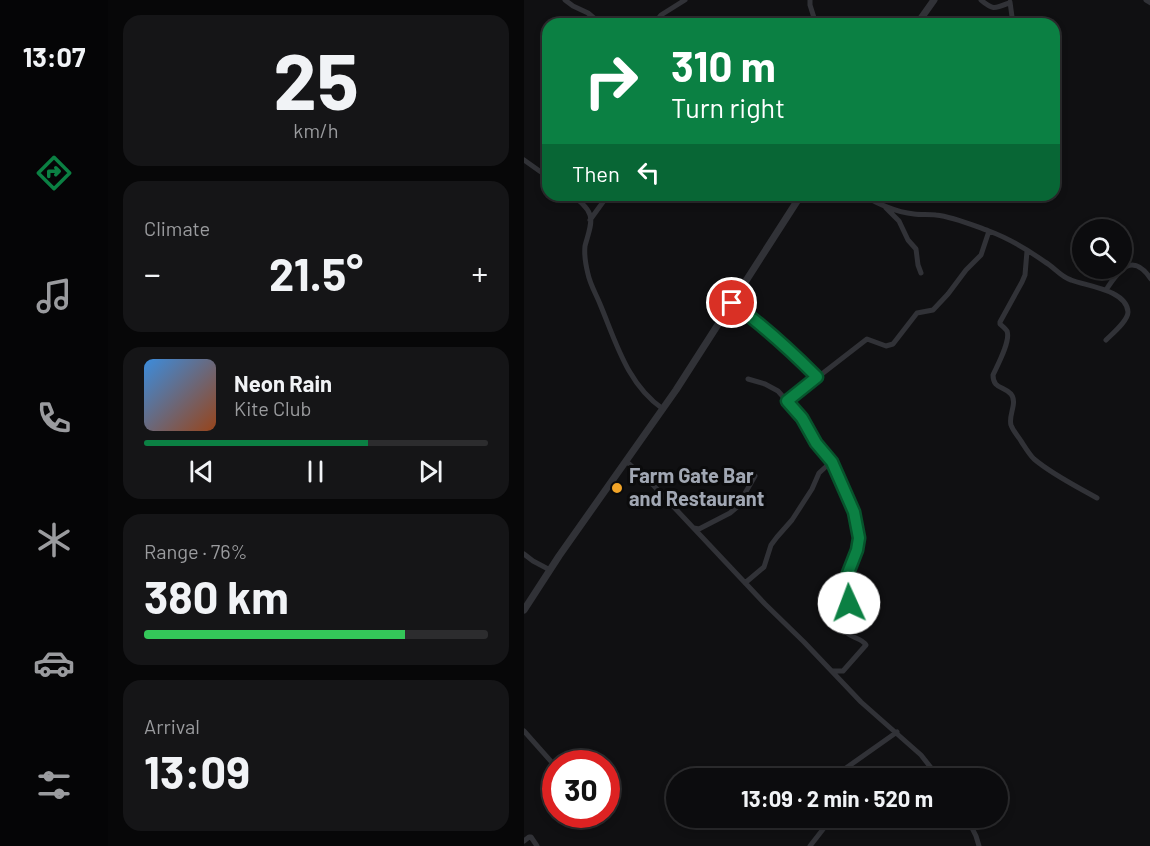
<!DOCTYPE html>
<meta charset="utf-8">
<style>
:root{--surface:#0c0c0e;--page:#151517;--text:#f1f3f6;--muted:#9a9b9e;--line:#2c2c2e;--accent:#0b8043}
body{margin:0;font-family:Barlow,sans-serif;background:var(--page);color:var(--text);height:100vh;display:flex;flex-direction:column;font-size:22px;white-space:nowrap}
*{box-sizing:border-box;margin:0}
p{font-size:20px;color:var(--muted)}
.icon{flex:none;width:33px;height:33px;fill:none;stroke:currentColor;stroke-width:2;stroke-linecap:round;stroke-linejoin:round}
.map{position:relative;flex:1;overflow:hidden}
.panel{display:flex;flex-direction:column;gap:15px;padding:15px;background:#070708;width:416px}
.panel>*{flex:none}
.banner{position:absolute;left:18px;top:18px;width:518px;height:183px;border-radius:18px;box-shadow:0 3px 9px #0003,0 0 0 2px var(--line);background:#0b8043;color:#fff;overflow:hidden}
.buttons{position:absolute;left:548px;top:219px;display:grid;gap:12px}
.buttons a{display:grid;place-items:center;width:60px;height:60px;border-radius:50%;background:var(--surface);box-shadow:0 3px 9px #0003,0 0 0 2px var(--line);font-size:30px}
.speed{position:absolute;left:18px;top:750px;display:flex;gap:12px;font-size:30px;font-weight:700;text-align:center}
.speed>*{display:grid;place-content:center;width:78px;height:78px;border-radius:50%;background:var(--surface);box-shadow:0 3px 9px #0003,0 0 0 2px var(--line);line-height:1}
.speed .limit{border:9px solid #d22;background:#fff;color:#111}
.pin{position:absolute;display:grid;place-items:center;width:51px;height:51px;color:#fff;margin:-26px;border:3px solid #fff;border-radius:50%;box-shadow:0 2px 6px #0007}
.me{position:absolute;width:66px;margin:-33px;rotate:358deg;stroke-linejoin:round;filter:drop-shadow(0 0 4px #0008)}
.turn{display:flex;align-items:center;gap:21px;height:126px;padding:0 30px;font-size:27px}
.turn .icon{width:78px;height:78px;stroke-width:2.5}
.turn b{display:block;font-size:42px;line-height:51px}
.then{display:flex;align-items:center;height:57px;padding:0 30px;background:#0003;gap:12px;font-size:22px}
.big{font-size:45px;font-weight:700;line-height:1.1}
.panel .card{flex:1;display:flex;flex-direction:column;justify-content:center;gap:9px;min-width:0;padding:0 21px;border-radius:18px;background:var(--page)}
.panel .dial{align-items:center;gap:0}
.dial b{font-size:78px;line-height:1}
.song{display:flex;align-items:center;gap:18px}
.cover{width:72px;height:72px;border-radius:9px;background:linear-gradient(135deg,hsl(210 70% 55%),hsl(20 70% 35%))}
.played{height:6px;border-radius:3px;background:linear-gradient(90deg,var(--accent) 65%,var(--line) 65%)}
.keys{display:flex;justify-content:space-around;direction:ltr}
.heat{display:flex;justify-content:space-between;align-items:center;font-size:33px;direction:ltr}
.charge{height:9px;border-radius:4px;background:linear-gradient(90deg,#34c759 76%,var(--line) 0)}
.trip{position:absolute;left:142px;top:768px;width:342px;height:60px;border-radius:30px;background:var(--surface);box-shadow:0 3px 9px #0003,0 0 0 2px var(--line);font-weight:700;line-height:60px;text-align:center}
main{display:flex;flex:1;min-height:0}
.dock{display:flex;flex-direction:column;width:108px;justify-content:space-around;align-items:center;background:#050506;color:var(--muted)}
.dock .icon{width:42px;height:42px}
.dock .active{color:var(--accent)}
.dock b{font-size:27px;color:var(--text)}
.map>svg:first-child{display:block}
</style>
<main>
<nav class="dock">
<b>13:07</b>
<svg class="icon active" aria-label="directions" viewBox="0 0 24 24"><path d="M12 3l9 9-9 9-9-9zM9 14v-3h6M13 9l2 2-2 2"/></svg>
<svg class="icon" aria-label="music" viewBox="0 0 24 24"><path d="M9 18V5l10-2v13"/><circle cx="6" cy="18" r="3"/><circle cx="16" cy="16" r="3"/></svg>
<svg class="icon" aria-label="phone" viewBox="0 0 24 24"><path d="M5 4h4l2 5-3 2q2 4 5 5l2-3 5 2v4C11 20 4 13 5 4z"/></svg>
<svg class="icon" aria-label="climate" viewBox="0 0 24 24"><path d="M12 3v18M4 7l16 10M4 17L20 7"/></svg>
<svg class="icon" aria-label="car" viewBox="0 0 24 24"><path d="M5 17H2v-5l4-1 3-4h7l3 4 3 1v5h-3M9 17h6M6 11h13"/><circle cx="7" cy="17" r="2"/><circle cx="17" cy="17" r="2"/></svg>
<svg class="icon" aria-label="filters" viewBox="0 0 24 24"><path d="M4 7h16M4 17h16"/><circle cx="9" cy="7" r="2"/><circle cx="15" cy="17" r="2"/></svg>
</nav>
<section class="panel">
<div class="card dial"><b>25</b><p>km/h</p></div>
<div class="card"><p>Climate</p>
<div class="heat"><a>−</a><b class="big">21.5°</b><a>+</a></div>
</div>
<div class="card">
<div class="song"><i class="cover"></i><div><b>Neon Rain</b><p>Kite Club</p></div></div>
<div class="played"></div>
<div class="keys"><svg class="icon" aria-label="previous" viewBox="0 0 24 24"><path d="M18 5L8 12l10 7zM5 5v14"/></svg><svg class="icon" aria-label="pause" viewBox="0 0 24 24"><path d="M8 5v14M16 5v14"/></svg><svg class="icon" aria-label="next" viewBox="0 0 24 24"><path d="M6 5l10 7-10 7zM19 5v14"/></svg></div>
</div>
<div class="card"><p>Range · 76%</p><b class="big">380 km</b><div class="charge"></div></div>
<div class="card"><p>Arrival</p><b class="big">13:09</b></div>
</section>
<div class="map">
<svg width="627" height="846" viewBox="0 0 627 846">
<rect width="100%" height="100%" fill="#101012"/>
<g fill="none" stroke-linecap="round" stroke-linejoin="round">
<!-- minor -->
<path stroke="#313237" stroke-width="5" d="M41,0L49,6L64,13L77,24
M286,0V5L292,24
M457,0C469,10 470,9 485,3
M622,0L627,3
M486,2L489,24
M130,24L137,15L161,0
M0,160L24,177
M47,195C54,200 63,206 66,215C69,224 63,237 61,246C60,255 62,266 64,274C66,284 72,294 76,304C92,342 103,384 139,409
M338,195C355,204 371,212 390,214C397,215 405,214 412,215C430,217 448,225 465,231C484,238 504,250 521,262C530,267 537,277 547,280C562,286 603,290 604,312C604,321 588,334 582,340
M362,208L375,221L384,240L392,249L394,265L397,273
M66,220L84,195
M503,251L501,275L498,282L476,322V324C477,325 483,330 483,331C487,341 473,366 469,375C469,389 480,386 487,394C494,403 484,415 487,425C489,431 494,436 497,441C501,447 505,454 510,459C529,475 552,486 573,498
M582,290C595,270 608,251 627,279
M208,303C239,325 266,350 293,377
M224,379L241,384L254,391L278,418L292,443L307,462L330,512L335,544L324,573L327,596L323,610L322,632C327,638 338,638 342,645L319,671H309
M263,401L343,339L362,346L369,344L393,313L409,310L424,294L442,270L457,255L465,231
M102,461L130,486L241,604L280,642L337,702L397,755L415,778
M170,528L175,529L206,513L213,507L231,476
M0,554L9,561L26,570
M221,583L240,567L247,545L253,537L268,520L288,489L295,473L307,462
M0,731L32,767
M318,778L322,768L373,732
M443,818L452,836L455,846
M0,841L5,837H7L13,846
M286,846L300,828L304,818"/>
<!-- tertiary -->
<path stroke="#313237" stroke-width="7" d="M393,24L410,0
M0,610L35,556L152,390L277,195"/>
</g>
<g fill="none" stroke-linecap="round" stroke-linejoin="round">
<defs>
<path id="route" d="M208,303C239,325 266,350 293,377L263,401L278,418L292,443L308,462L330,512L335,538L333,550L324,573L327,596L325,603"/>
</defs>
<!-- route casing -->
<use href="#route" stroke="#07532c" stroke-width="15"/>
<!-- route -->
<use href="#route" stroke="#0b8043" stroke-width="10"/>
</g>
<!-- markers -->
<circle fill="#f2a428" stroke="#0b0b0c" stroke-width="2" cx="93" cy="488" r="6"/>
<g text-anchor="middle" stroke-width="6" stroke-linejoin="round" paint-order="stroke">
<!-- poi labels -->
<g font-size="20" font-weight="bold" fill="#a1a7b3" stroke="#0b0b0c" text-anchor="start">
<text x="105" y="483">Farm Gate Bar<tspan x="105" dy="23">and Restaurant</tspan></text>
</g>
</g>
</svg>
<div class="buttons">
<a><svg class="icon" aria-label="search" viewBox="0 0 24 24"><circle cx="10" cy="10" r="6"/><path d="M15 15l6 6"/></svg></a>
</div>
<div class="speed"><div class="limit">30</div></div>
<div class="pin" style="left:208px;top:303px;background:#d93025"><svg class="icon" aria-label="arrive" viewBox="0 0 24 24"><path d="M6 21V4h12l-3 4 3 4H6"/></svg></div>
<svg class="me" style="left:325px;top:603px" viewBox="-20 -20 40 40"><circle r="19" fill="#fff"/><path d="M0-13L10 11 0 6-10 11z" fill="#0b8043"/></svg>
<div class="trip">13:09 · 2 min · 520 m</div>
<div class="banner">
<div class="turn"><svg class="icon" aria-label="right" viewBox="0 0 24 24"><path d="M7 20v-9h11M14 6l5 5-5 5"/></svg><div><b>310 m</b>Turn right</div></div>
<div class="then">Then<svg class="icon" aria-label="left" viewBox="0 0 24 24"><path d="M17 20v-9H6M10 6l-5 5 5 5"/></svg></div>
</div>
</div>
</main>
